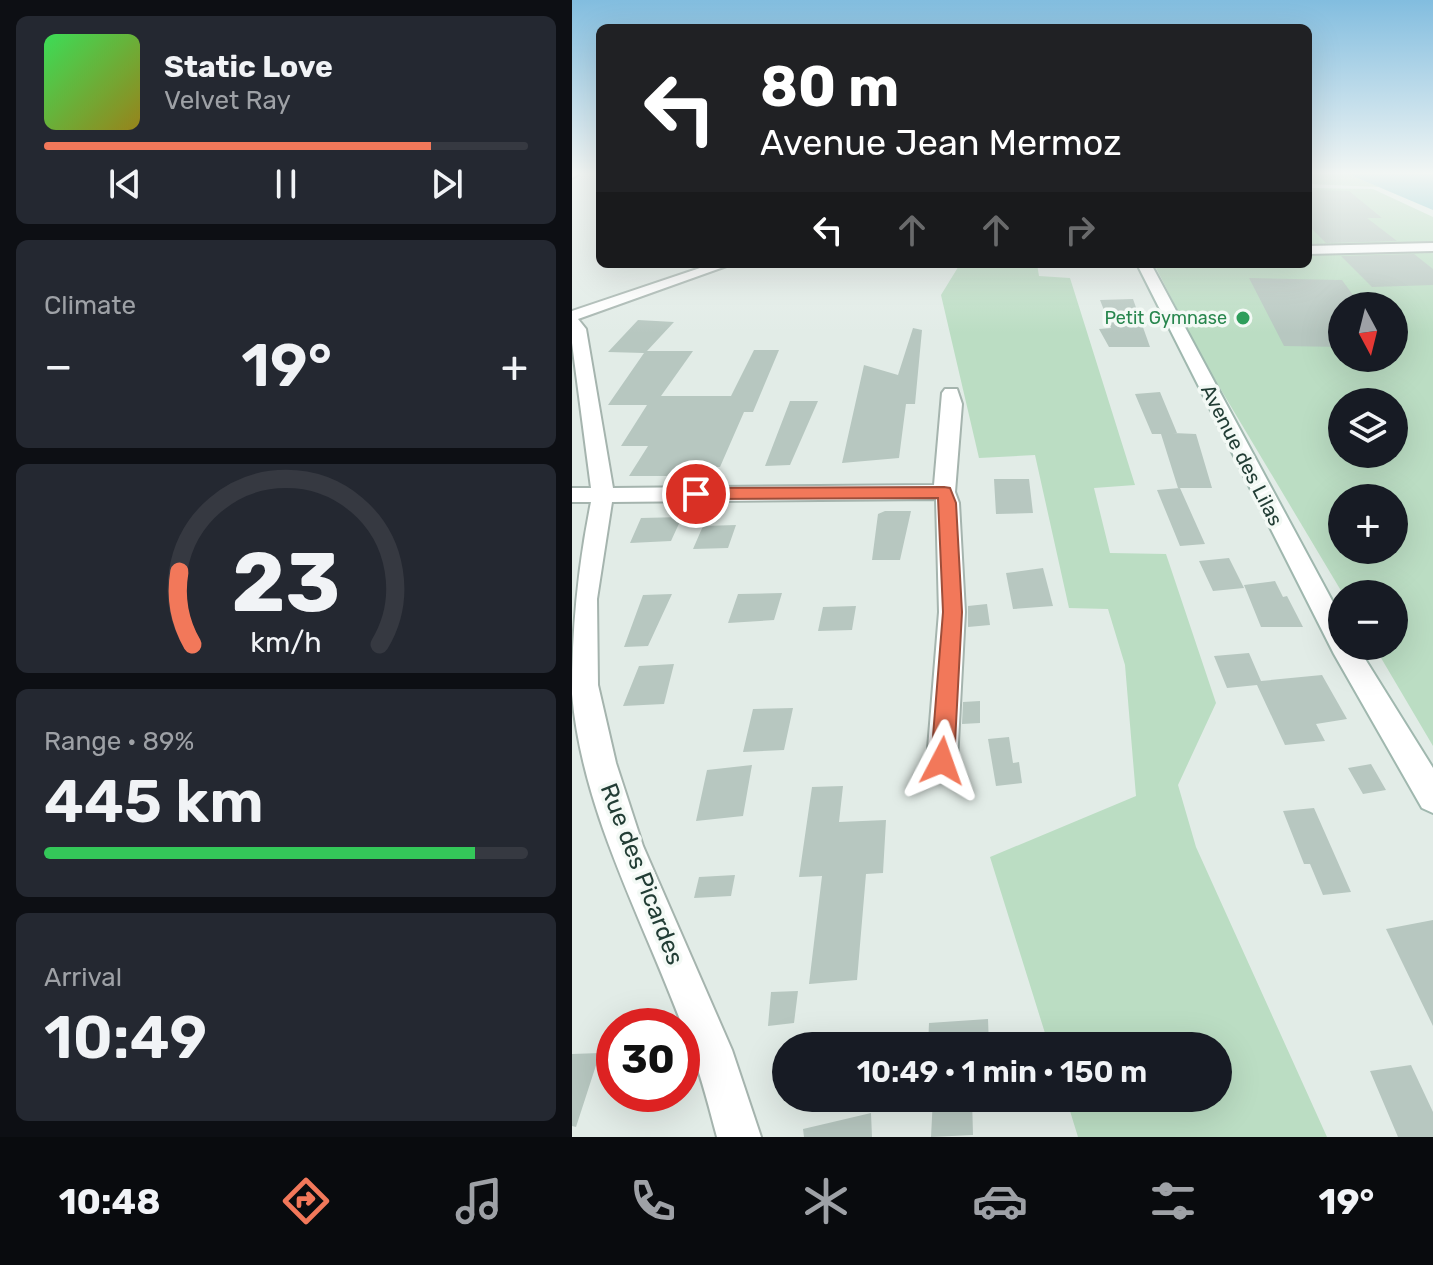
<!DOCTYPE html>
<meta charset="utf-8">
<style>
:root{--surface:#171b24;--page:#242831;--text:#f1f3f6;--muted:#9ea1a6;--line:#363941;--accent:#f2785a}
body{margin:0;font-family:Rubik,sans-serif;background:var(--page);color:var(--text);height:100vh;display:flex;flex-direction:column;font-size:30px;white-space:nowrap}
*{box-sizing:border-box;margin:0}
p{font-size:26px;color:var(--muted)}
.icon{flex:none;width:44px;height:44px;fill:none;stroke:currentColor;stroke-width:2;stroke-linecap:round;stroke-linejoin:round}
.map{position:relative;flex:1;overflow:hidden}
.details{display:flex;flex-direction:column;gap:16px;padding:16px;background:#0d0f14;width:572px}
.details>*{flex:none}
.guide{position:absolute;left:24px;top:24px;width:716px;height:244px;border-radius:12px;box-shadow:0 8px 32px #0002;background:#202124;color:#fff;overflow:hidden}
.needle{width:52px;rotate:173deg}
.controls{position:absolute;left:756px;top:292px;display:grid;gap:16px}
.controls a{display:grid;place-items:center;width:80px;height:80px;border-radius:50%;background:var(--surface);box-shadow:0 8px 32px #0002;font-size:40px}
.speed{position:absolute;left:24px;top:1008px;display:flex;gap:16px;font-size:40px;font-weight:700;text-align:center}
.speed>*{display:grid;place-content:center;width:104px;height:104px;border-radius:50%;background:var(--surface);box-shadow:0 8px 32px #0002;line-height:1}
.speed .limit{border:12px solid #d22;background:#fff;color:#111}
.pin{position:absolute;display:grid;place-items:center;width:68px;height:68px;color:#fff;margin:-34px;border:4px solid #fff;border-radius:50%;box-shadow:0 2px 8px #0007}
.me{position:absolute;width:88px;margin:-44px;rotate:4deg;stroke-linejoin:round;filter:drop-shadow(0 0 6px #0008)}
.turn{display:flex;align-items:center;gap:28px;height:168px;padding:0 32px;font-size:36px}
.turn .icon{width:104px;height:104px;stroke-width:2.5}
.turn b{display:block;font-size:56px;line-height:68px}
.lanes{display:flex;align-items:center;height:76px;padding:0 32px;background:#0003;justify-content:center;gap:40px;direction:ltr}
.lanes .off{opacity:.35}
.big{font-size:60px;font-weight:600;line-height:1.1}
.details .card{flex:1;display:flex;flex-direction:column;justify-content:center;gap:12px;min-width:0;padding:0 28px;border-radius:12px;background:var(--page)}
.details .dial{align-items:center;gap:0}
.dial svg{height:208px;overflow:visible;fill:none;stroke:var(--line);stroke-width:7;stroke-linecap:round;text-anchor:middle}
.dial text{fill:var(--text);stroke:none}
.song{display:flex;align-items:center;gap:24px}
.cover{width:96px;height:96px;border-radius:12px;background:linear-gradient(135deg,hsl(130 70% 55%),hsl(50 70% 35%))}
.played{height:8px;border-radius:4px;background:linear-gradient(90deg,var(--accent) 80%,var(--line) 80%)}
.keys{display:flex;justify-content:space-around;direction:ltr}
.heat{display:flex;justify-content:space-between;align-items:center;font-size:44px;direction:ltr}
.charge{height:12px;border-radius:6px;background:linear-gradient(90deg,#34c759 89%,var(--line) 0)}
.trip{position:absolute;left:200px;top:1032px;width:460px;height:80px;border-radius:40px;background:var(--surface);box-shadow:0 8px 32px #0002;font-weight:600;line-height:80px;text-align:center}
.menu{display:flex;height:128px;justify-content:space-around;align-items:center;background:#090b0e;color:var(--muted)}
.menu .icon{width:56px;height:56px}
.menu .current{color:var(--accent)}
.menu b{font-size:36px;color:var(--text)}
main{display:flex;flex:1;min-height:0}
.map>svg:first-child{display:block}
</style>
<main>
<section class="details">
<div class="card">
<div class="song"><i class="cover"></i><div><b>Static Love</b><p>Velvet Ray</p></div></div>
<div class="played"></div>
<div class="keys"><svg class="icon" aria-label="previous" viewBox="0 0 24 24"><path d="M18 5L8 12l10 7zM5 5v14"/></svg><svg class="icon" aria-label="pause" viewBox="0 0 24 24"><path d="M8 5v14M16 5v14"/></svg><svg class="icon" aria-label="next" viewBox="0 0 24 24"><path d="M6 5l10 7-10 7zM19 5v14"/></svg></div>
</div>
<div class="card"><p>Climate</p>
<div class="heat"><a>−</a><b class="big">19°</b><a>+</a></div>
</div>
<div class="card dial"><svg viewBox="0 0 100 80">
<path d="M14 69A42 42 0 1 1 86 69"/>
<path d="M14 69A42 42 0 0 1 9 41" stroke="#f2785a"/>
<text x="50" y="56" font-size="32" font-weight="700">23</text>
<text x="50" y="72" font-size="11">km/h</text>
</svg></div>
<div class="card"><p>Range · 89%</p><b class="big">445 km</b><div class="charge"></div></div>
<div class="card"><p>Arrival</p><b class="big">10:49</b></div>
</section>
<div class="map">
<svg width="861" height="1137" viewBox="0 0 861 1137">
<rect width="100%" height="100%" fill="#e2ece7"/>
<!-- green -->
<path fill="#bbddc3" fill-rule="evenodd" d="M736,174H776L807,187L736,184Z
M736,188L801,189L861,217V746L802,646H822V594H771L630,358L582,264H736ZM770,306H822V358H770ZM770,402H822V454H770ZM770,498H822V550H770Z
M388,264H465L467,276L498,278L563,485L522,488L538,553L594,554L644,703L606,785L624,847L755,1137H506L494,1098H646V1046H477L418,857L564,796L553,665L536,609L497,608L463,455L407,458L369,295Z"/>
<!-- water -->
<path fill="#8acad1" d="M776,174H861V210Z"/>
<!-- building -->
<path fill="#b7c7c0" d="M736,190L777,191L810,218H795L825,241L754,243L736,225Z
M842,254L861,269V285L800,287L769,256Z
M677,278L770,280L789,306H770V347L712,346Z
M561,299L578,347H537L527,329L539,328L528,300Z
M66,320L102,322L75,351H121L89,396H159L182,350H207L181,412H172L148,467H108L104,476H57L76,446H49L75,405H36L72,353L36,352Z
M341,328L350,330L343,404H334L327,458L270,463L292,365L326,375Z
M588,392L605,433H601L624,434L640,488H606L589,434H580L563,394Z
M218,401H246L218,465L193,466Z
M422,479H457L461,513L424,514Z
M608,488L633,544L608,546L585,490Z
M313,511H339L328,560H300L306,514Z
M110,517L99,541L58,543L69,518Z
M164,525L156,548L121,549L131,526Z
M657,558L672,588L641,591L627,561Z
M471,568L481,606L441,609L434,573Z
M703,581L711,597L715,596L731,627H689L672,585Z
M210,593L202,620L156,623L166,594Z
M100,594L76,646L52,647L71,595Z
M415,604L418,625L396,627V606Z
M284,606L280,630L246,631L251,607Z
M677,653L689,681L750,675L775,719L744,724L753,741L713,745L685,685L655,688L642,656Z
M102,664L92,704L51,706L67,666Z
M408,701V723L390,724L391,702Z
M221,708L212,750L171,752L181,709Z
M437,737L441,763L447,762L450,783L424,786L416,739Z
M799,764L814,790L791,794L776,768Z
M180,765L171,816L124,821L135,770Z
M271,786L267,822L314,820L311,873L294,874L285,980L237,984L250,876L227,877L240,787Z
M742,808L779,892L751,895L738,864H732L711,811Z
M163,875L159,896L122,898L127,877Z
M861,920V1026L814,929Z
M226,991L222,1023L196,1026L199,992Z
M416,1019L417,1046H356L357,1023Z
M28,1053L4,1127L0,1126V1054Z
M839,1065L861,1112V1137H826L798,1071Z
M361,1098H400L401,1135L359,1137Z
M299,1113L300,1137H232L231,1129Z"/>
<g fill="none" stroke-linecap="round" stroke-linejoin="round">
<defs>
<path id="street" d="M0,174H6L0,178Z
M861,243V251L736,254V246Z
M140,264H160L6,319L14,329L41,488L362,485L370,393L373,389H385L390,404L383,492L387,503L393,612L385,761L381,771L370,776L359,771L355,761L367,612L364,499L40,502L25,599L26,685L44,763L71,846L160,1050L189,1137H145C137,1108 130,1078 119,1050C79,933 11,820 0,694C0,628 6,566 19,502H0V488H19L0,343V311Z"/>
<path id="secondary" d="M565,264H579L770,619V646H785L861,768V813L850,808L762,654Z"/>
</defs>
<!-- street casing -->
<use href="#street" stroke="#a5b4ae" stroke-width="4"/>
<!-- secondary casing -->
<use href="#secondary" stroke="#a0b8af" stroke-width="4"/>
<!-- street -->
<use href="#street" fill="#fff" fill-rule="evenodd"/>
<!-- secondary -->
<use href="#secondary" fill="#fff" fill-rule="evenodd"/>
</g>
<!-- sky -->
<linearGradient id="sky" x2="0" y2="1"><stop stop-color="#82bddf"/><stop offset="0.52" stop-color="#f2f6f4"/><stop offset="1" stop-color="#f2f6f4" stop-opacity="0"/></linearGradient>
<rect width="861" height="333" fill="url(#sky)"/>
<!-- route -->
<path fill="#f2785a" stroke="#9d4e3a" stroke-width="2" d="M372,487L378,488L384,503L390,612L382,761L379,769L370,772L362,769L359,761L371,612L366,498L124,499L116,494L124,488Z"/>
<!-- markers -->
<circle fill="#2e9e5b" stroke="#f3f9f5" stroke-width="3" cx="671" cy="318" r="8"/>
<g text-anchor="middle" stroke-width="7" stroke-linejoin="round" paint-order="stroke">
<!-- far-leisure labels -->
<g font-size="18" fill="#27864d" stroke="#f3f9f5" text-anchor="end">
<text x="655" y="324">Petit Gymnase</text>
</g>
<!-- street labels -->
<g font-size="20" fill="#223d35" stroke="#f3f9f5">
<text transform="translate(670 455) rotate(63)" y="7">Avenue des Lilas</text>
</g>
<!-- near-street labels -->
<g font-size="24" fill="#223d35" stroke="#f3f9f5">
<text transform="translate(70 874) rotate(69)" y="8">Rue des Picardes</text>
</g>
</g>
</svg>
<div class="controls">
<a><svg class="needle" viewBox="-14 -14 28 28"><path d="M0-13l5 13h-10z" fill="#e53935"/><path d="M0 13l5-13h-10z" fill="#9ea1a6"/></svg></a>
<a><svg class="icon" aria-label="layers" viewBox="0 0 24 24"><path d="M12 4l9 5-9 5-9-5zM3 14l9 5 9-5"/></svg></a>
<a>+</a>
<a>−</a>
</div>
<div class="speed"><div class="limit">30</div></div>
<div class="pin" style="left:124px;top:494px;background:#d93025"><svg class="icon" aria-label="arrive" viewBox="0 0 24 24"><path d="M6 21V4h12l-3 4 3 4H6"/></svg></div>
<svg class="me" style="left:370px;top:761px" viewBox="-20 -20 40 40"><path d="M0-17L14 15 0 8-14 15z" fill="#f2785a" stroke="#fff" stroke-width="4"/></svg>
<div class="trip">10:49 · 1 min · 150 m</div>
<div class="guide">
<div class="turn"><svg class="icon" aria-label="left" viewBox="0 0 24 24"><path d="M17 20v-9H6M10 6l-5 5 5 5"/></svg><div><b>80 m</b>Avenue Jean Mermoz</div></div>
<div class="lanes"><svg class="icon" aria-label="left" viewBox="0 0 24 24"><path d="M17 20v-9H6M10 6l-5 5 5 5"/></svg><svg class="icon off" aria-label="ahead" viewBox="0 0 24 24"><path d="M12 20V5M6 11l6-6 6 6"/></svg><svg class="icon off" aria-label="ahead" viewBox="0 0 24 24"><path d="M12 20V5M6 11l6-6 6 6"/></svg><svg class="icon off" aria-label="right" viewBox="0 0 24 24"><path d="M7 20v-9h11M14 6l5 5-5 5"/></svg></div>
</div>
</div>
</main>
<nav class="menu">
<b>10:48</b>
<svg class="icon current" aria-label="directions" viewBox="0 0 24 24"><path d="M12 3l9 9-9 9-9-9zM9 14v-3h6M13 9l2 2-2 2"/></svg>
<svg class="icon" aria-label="music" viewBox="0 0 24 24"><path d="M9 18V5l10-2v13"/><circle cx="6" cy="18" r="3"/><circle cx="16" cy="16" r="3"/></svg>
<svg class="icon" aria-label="phone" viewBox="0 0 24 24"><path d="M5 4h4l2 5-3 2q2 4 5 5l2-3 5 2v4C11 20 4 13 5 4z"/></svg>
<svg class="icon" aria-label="climate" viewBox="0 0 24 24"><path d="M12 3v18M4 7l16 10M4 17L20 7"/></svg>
<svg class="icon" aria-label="car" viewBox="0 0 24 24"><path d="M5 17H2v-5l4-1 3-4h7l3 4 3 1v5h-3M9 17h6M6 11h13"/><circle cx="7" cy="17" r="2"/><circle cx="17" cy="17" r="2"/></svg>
<svg class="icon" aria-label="filters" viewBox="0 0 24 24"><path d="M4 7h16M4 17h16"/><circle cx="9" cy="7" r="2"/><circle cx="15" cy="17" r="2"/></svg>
<b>19°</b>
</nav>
